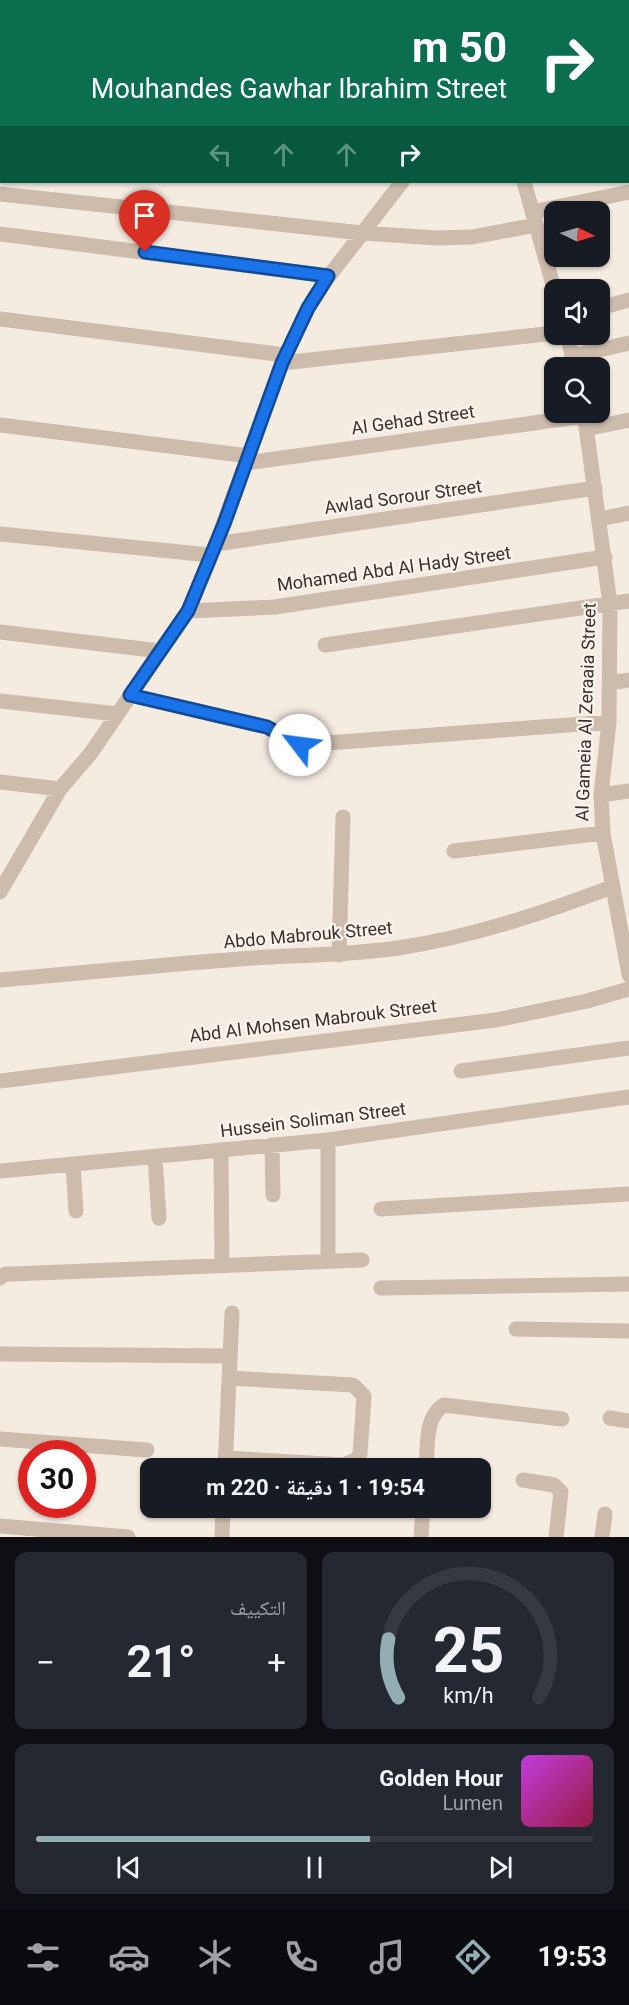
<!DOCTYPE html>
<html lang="ar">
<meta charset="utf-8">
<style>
:root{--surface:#171b24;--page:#242831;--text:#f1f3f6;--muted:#9ea1a6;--line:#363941;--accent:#92aeb2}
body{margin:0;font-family:Roboto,"Noto Naskh Arabic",sans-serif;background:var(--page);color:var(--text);direction:rtl;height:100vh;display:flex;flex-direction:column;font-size:22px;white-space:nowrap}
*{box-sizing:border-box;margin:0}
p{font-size:20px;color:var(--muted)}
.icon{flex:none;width:33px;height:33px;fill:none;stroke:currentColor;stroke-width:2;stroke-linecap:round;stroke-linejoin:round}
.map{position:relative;height:1537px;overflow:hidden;direction:ltr}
.panel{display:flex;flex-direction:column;gap:15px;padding:15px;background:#0d0f14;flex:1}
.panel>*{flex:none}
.top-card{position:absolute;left:0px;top:0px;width:630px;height:183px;box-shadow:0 2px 4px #0004;direction:rtl;background:#0b6e4f;color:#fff;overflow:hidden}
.needle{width:39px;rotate:95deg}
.controls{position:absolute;left:544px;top:201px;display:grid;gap:12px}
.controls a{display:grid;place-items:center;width:66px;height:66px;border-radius:12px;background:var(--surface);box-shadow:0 2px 4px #0004;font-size:30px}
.speed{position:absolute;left:18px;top:1440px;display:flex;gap:12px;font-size:30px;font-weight:700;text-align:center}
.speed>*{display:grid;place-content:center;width:78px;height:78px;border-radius:50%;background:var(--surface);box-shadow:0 2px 4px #0004;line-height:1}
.speed .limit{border:9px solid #d22;background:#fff;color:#111}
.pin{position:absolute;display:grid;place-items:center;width:51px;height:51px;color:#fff;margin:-62px -26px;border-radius:50% 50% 50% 0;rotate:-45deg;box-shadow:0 0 6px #0007}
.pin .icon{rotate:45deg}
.me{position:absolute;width:66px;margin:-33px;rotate:300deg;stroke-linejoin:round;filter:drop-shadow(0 0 4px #0008)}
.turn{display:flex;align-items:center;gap:21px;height:126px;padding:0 24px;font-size:27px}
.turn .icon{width:78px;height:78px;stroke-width:2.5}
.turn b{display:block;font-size:42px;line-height:51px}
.lanes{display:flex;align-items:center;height:57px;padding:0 24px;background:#0003;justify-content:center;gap:30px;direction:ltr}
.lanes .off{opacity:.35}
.big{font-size:45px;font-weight:700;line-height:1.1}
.panel .widget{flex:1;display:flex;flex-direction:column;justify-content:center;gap:9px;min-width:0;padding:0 21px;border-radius:12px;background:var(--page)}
.panel .dial{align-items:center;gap:0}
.dial svg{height:156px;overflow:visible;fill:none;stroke:var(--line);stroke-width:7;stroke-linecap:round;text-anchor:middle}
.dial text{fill:var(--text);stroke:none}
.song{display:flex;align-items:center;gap:18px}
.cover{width:72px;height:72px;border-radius:9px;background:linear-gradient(135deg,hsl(290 70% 55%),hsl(340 70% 35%))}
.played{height:6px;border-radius:3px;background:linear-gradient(90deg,var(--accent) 60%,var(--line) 60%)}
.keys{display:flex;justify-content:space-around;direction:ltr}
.heat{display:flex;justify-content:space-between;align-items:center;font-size:33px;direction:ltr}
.panel .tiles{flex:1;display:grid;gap:15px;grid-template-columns:1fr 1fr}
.widget:last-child{grid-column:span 2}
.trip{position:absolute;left:140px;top:1458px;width:351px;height:60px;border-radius:12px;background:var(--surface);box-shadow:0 2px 4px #0004;font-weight:700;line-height:60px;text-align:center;direction:rtl}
.menu{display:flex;height:96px;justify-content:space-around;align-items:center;background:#090b0e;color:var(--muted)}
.menu .icon{width:42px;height:42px}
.menu .selected{color:var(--accent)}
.menu b{font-size:27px;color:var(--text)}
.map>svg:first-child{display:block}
</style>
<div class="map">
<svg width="629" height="1537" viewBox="0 0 629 1537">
<rect width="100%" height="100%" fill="#f4ebe1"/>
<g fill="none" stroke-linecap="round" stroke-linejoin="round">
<!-- minor -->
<path stroke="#cdbbac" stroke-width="15" d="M201,0L213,2
M500,2V0
M537,2L544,0
M0,23H2
M628,29H629
M628,105L629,104
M0,113H2
M524,182L555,292
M0,194L362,233L437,238L472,237L536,225
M532,212L629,192
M0,234L329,276
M600,308L629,300
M0,319L285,355
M567,334L575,368
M573,356L629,343
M282,363L555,333
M584,412L610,604L609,722L601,795L603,833L629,975
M0,425L249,456
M586,429L629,420
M246,463L584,416
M600,519L629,513
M0,534L210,555
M216,544L595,488
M188,611L275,607L605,557
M0,632L160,651
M325,645L629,601
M610,683L629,680
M130,695L267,727L300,745L609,722
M0,701L117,714
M0,782L60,789
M601,795L629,791
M454,851L603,833
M0,892L60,789L91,753L188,611L216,544L282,363L308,308L329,276L402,182
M339,955L343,817
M0,980C84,973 169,964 253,958C302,955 350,955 398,948C472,937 543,913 612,887
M461,1071L629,1048
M0,1081L496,1020L587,1001L629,989
M328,1140V1261
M272,1145L273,1195
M221,1151L222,1264
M155,1157L159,1218
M73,1165L76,1211
M0,1171L328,1140L629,1097
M381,1209L629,1194
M0,1278L5,1274H12L362,1260
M381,1288L629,1284
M516,1329L629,1331
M0,1354L230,1356
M610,1418L629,1421
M0,1439L147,1450
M226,1458L344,1465L357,1459L360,1454L364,1396L353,1385L229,1378
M225,1468L232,1313
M426,1468C428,1448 424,1417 444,1405L562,1419
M523,1480L554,1485L561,1492L556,1537
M0,1526L128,1537
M222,1537L223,1508
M421,1537L423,1508
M602,1537L605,1514"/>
</g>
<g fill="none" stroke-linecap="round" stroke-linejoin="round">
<defs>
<path id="route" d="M145,252L328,276L308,308L282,363L224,524L188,611L130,695L267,727L300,745"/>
</defs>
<!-- route casing -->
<use href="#route" stroke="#114b97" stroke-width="15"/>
<!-- route -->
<use href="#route" stroke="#1a73e8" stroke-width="10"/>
</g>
<g text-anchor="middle" stroke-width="4.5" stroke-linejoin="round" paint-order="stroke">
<!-- street labels -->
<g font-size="18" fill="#3b302b" stroke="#fbf5ee">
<text transform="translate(413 420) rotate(-8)" y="6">Al Gehad Street</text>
<text transform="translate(403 497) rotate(-8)" y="6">Awlad Sorour Street</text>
<text transform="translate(394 569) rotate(-8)" y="6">Mohamed Abd Al Hady Street</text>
<text transform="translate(586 712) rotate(-88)" y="6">Al Gameia Al Zeraaia Street</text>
<text transform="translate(308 935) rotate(-5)" y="6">Abdo Mabrouk Street</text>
<text transform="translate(313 1021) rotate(-7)" y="6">Abd Al Mohsen Mabrouk Street</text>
<text transform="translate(313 1120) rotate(-7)" y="6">Hussein Soliman Street</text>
</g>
</g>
</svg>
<div class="controls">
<a><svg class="needle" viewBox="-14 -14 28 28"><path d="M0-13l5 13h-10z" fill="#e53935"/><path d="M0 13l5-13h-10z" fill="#9ea1a6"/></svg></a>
<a><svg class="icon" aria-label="sound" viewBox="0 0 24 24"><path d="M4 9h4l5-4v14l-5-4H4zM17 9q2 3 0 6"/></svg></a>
<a><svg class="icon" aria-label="search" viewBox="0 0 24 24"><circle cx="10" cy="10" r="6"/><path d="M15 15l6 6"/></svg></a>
</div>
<div class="speed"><div class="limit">30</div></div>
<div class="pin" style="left:145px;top:252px;background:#d93025"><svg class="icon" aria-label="arrive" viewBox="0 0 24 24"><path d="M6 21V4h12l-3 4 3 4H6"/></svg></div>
<svg class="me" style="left:300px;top:745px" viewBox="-20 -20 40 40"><circle r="19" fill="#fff"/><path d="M0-13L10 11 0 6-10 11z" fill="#1a73e8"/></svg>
<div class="trip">19:54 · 1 دقيقة · 220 m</div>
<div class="top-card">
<div class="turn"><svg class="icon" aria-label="right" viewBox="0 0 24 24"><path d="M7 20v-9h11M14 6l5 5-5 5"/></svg><div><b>50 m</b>Mouhandes Gawhar Ibrahim Street</div></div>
<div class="lanes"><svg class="icon off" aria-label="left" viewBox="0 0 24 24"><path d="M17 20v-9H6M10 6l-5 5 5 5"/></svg><svg class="icon off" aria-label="ahead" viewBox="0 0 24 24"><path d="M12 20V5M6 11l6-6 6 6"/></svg><svg class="icon off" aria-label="ahead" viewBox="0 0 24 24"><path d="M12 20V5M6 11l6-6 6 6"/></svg><svg class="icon" aria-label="right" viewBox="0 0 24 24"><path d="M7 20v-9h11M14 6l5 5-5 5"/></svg></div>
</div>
</div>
<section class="panel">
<div class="tiles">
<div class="widget dial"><svg viewBox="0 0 100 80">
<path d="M14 69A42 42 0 1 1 86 69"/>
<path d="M14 69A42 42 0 0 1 9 39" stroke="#92aeb2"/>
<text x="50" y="56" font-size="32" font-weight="700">25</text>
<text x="50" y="72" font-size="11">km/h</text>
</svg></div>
<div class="widget"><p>التكييف</p>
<div class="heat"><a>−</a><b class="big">21°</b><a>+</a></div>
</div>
<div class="widget">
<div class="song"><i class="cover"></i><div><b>Golden Hour</b><p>Lumen</p></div></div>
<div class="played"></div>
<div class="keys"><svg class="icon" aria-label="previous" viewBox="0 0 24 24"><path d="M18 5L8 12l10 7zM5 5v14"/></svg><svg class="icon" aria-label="pause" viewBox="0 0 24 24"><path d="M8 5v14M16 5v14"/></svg><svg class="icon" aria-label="next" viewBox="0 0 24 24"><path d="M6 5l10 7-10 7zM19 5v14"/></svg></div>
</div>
</div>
</section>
<nav class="menu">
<b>19:53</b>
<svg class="icon selected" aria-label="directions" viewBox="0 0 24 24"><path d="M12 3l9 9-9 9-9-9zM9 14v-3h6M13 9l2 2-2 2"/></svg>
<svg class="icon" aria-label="music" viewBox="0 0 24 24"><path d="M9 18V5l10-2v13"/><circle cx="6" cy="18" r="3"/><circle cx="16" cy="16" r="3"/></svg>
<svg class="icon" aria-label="phone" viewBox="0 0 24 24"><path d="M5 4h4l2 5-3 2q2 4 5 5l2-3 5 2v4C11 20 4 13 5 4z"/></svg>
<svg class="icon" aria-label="climate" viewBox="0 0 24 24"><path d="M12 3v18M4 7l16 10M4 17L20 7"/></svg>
<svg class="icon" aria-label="car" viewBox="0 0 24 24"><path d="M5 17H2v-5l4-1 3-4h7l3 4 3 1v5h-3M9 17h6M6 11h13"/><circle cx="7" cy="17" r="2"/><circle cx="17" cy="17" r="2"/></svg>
<svg class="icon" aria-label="filters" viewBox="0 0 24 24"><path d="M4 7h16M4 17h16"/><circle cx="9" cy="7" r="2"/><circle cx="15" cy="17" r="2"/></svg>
</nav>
